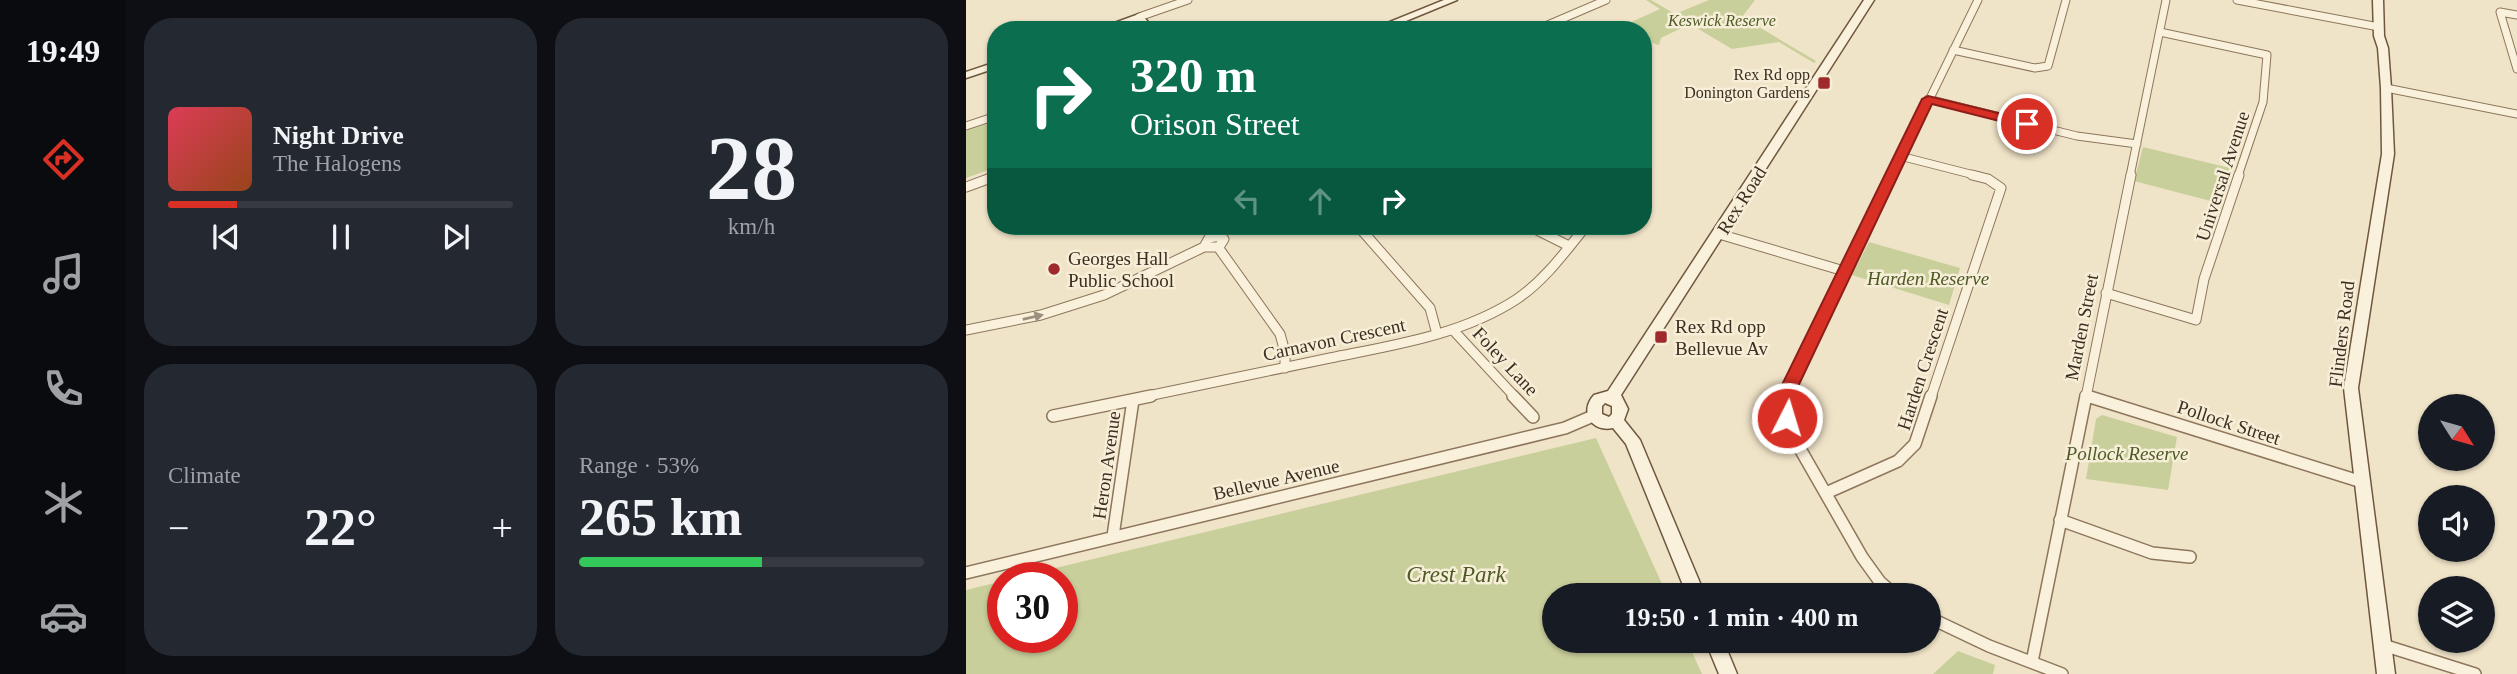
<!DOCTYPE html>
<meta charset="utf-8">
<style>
:root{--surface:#171b24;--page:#242831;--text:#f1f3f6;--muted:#9ea1a6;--line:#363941;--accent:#d93025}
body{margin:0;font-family:Georgia,serif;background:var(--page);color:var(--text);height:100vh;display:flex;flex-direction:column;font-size:26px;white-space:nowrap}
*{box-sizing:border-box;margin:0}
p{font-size:23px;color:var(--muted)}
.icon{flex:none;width:38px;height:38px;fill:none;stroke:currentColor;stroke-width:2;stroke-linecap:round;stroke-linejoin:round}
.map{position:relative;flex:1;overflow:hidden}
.panel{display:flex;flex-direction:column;gap:18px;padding:18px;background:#0d0f14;width:840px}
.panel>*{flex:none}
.guide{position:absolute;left:21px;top:21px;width:665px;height:214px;border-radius:28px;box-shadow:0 2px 5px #0004;background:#0b6e4f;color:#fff;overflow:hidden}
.needle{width:46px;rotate:127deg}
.controls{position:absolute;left:1452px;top:394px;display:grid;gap:14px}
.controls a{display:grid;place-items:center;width:77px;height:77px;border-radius:50%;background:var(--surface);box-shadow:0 2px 5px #0004;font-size:35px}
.speed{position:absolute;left:21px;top:562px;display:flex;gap:14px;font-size:35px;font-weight:700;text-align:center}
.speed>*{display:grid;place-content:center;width:91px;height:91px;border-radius:50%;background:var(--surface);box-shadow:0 2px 5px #0004;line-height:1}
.speed .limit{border:10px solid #d22;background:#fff;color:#111}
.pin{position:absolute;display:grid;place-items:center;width:60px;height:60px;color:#fff;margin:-30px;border:4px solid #fff;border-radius:50%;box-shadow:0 2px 7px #0007}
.me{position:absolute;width:77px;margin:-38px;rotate:5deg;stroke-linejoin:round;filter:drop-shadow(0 0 5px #0008)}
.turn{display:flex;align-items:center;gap:24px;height:147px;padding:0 28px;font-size:32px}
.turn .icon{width:91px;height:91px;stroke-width:2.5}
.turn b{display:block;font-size:49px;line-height:60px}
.lanes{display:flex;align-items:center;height:66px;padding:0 28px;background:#0003;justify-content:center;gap:35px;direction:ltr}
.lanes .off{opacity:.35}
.big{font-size:52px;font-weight:800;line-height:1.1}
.panel .card{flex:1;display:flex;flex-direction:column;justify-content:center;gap:10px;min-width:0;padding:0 24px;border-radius:28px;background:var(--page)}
.panel .dial{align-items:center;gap:0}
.dial b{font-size:91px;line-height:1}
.song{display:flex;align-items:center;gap:21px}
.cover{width:84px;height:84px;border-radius:10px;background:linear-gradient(135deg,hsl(350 70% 55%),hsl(20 70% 35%))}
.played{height:7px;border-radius:4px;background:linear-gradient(90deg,var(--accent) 20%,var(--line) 20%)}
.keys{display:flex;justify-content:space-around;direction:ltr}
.heat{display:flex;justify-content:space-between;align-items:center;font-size:38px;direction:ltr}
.charge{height:10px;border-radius:5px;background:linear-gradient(90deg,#34c759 53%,var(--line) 0)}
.panel .tiles{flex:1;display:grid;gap:18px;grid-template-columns:repeat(2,1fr)}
.trip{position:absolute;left:576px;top:583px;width:399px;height:70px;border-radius:35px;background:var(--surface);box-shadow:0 2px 5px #0004;font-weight:800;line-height:70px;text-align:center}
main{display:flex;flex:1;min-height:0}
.tab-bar{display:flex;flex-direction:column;width:126px;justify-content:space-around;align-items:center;background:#090b0e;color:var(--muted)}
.tab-bar .icon{width:49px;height:49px}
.tab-bar .selected{color:var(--accent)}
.tab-bar b{font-size:32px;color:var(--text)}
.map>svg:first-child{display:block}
</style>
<main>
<nav class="tab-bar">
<b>19:49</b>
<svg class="icon selected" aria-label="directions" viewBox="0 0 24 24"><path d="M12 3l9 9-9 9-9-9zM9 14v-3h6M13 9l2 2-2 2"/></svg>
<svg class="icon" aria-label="music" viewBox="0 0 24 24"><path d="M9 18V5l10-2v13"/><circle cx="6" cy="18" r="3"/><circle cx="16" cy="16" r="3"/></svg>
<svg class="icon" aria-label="phone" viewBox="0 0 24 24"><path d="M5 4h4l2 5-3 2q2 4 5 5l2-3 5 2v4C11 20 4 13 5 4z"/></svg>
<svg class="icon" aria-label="climate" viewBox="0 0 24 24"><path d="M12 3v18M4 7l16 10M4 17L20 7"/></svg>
<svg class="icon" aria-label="car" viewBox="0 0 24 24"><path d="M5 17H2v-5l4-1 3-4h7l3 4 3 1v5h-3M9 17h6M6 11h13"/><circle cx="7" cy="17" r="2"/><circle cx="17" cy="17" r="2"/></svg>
</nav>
<section class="panel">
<div class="tiles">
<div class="card">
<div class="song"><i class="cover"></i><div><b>Night Drive</b><p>The Halogens</p></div></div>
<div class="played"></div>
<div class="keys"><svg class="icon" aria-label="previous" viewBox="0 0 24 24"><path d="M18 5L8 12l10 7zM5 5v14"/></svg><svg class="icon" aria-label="pause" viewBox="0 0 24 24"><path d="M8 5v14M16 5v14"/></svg><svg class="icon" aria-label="next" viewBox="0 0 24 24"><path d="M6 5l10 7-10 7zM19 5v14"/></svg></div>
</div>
<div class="card dial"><b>28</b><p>km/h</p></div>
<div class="card"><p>Climate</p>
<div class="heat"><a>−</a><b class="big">22°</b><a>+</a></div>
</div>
<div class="card"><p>Range · 53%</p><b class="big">265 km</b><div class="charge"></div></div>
</div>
</section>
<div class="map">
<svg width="1551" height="674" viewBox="0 0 1551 674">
<rect width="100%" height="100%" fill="#f0e4c8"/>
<!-- green -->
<path fill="#c9cf9b" d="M680,0H685L709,14L743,0H789L776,17L850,61L848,63L813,42L766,49L724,24L695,38L693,45C685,43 677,39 677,30H669L661,24L694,9Z
M30,121V167L0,178V131Z
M1177,147L1268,169L1256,204L1168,181Z
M903,242L994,268L983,305L886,275Z
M1136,415L1211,437L1202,490L1120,479L1130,419Z
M630,438L701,595H588V640L721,641L736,674H0V590L37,581V637H96V578L52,577Z
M992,651L1029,665L1027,674H967Z"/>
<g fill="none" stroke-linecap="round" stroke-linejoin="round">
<defs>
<path id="street-far2" d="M1271,0L1413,27
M1551,15L1534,12L1551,69
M173,17L222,0
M570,30L640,0
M1194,32L1301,55L1297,102L1272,176
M987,50L1069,68L1082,66L1100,0
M1420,88L1551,114
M962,99L1111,136L1171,144
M0,126L30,116
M934,156L1012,176
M926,176L1012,0
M1164,176L1200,0"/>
<path id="street-far1" d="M0,187L30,176
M392,226L464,308L471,334
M563,226L603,246
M753,234L878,271
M253,236L258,239L253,247H238L243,238Z
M252,247L314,334L319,352V368
M1140,293L1230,320L1238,279L1273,175
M0,330L75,315L138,295L238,247
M487,330L549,397
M1119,395L1126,397
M177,397C239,384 302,371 364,358C428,345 496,335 551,299C579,280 599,252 620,226
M819,397L927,175
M965,397L1035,188L1022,179L1006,175
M1120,397L1165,175"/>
<path id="street" d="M547,396L567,417
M819,396L821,418L829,440L896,557L914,582L929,595
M1121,396L1396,482
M87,416L185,396
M860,493L932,461L949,444L965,396
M1094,520L1186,553L1224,557
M147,536L167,400
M0,573L599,428L627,416
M962,617L1023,646L1096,674
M1417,645L1509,674
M1066,662L1120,396"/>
<path id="secondary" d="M478,0H491L418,30H404Z
M898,0H908L655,395L662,409L658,420L674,440L739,595H721L660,444L647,428C625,433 613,411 628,395L642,391ZM639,403L646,406V414L643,417L636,414V406Z
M1407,0H1417L1418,36L1422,48L1425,88L1428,154L1392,388L1429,674H1411L1378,388L1416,154L1415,88L1412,48L1408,36Z
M173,14L176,15L189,30H179L171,21L144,30H129Z
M30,62V68L0,78V72Z
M739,640H757L771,674H753Z"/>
</defs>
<!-- street-far2 casing -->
<use href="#street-far2" stroke="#8d765c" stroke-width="9"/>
<!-- street-far1 casing -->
<use href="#street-far1" stroke="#8d765c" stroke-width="11"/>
<!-- street casing -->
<use href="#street" stroke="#8d765c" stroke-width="14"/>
<!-- secondary casing -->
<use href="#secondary" stroke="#6f573f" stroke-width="3"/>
<!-- street-far2 -->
<use href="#street-far2" stroke="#faf1dc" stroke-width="7"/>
<!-- street-far1 -->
<use href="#street-far1" stroke="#faf1dc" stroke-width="9"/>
<!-- street -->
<use href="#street" stroke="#faf1dc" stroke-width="11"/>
<!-- secondary -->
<use href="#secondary" fill="#faf1dc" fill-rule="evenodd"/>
</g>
<!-- one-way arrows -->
<defs><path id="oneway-solid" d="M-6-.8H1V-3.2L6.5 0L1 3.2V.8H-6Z" transform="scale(1.75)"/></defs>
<use fill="#9c907e" href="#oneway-solid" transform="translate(67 317) rotate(-13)"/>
<!-- route -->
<path fill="#d93025" stroke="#8d1f18" stroke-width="2" d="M962,96L1065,121L1067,124L1061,128L966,104L827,397L830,418L827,423H815L810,397L956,99Z"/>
<!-- markers -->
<g fill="#9e2a2b" stroke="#f7eed8" stroke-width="2.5">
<rect x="851" y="76" width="14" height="14" rx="3.5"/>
<circle cx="88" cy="269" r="7"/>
<rect x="688" y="330" width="14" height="14" rx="3.5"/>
</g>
<g text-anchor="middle" stroke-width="5" stroke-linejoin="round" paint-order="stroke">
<!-- far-park labels -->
<g font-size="16" font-style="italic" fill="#4d5a26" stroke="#f7eed8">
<text x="756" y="26">Keswick Reserve</text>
</g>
<!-- far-poi labels -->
<g font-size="16" fill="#3d2e20" stroke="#f7eed8" text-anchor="end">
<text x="844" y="80">Rex Rd opp<tspan x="844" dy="18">Donington Gardens</tspan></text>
</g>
<!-- street labels -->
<g font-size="19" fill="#3d2e20" stroke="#f7eed8">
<text transform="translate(1256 176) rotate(-72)" y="7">Universal Avenue</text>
<text transform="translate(775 200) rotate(-58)" y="7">Rex Road</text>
<text transform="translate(1115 327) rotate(-79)" y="7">Marden Street</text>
<text transform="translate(1375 334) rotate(-83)" y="7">Flinders Road</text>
<text transform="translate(368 339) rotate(-12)" y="7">Carnavon Crescent</text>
<text transform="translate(540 361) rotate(47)" y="7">Foley Lane</text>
<text transform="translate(956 369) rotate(-72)" y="7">Harden Crescent</text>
<text transform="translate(1263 422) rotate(18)" y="7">Pollock Street</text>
<text transform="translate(140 465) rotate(-82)" y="7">Heron Avenue</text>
<text transform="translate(310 479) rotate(-13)" y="7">Bellevue Avenue</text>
</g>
<!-- poi labels -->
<g font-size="19" fill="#3d2e20" stroke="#f7eed8" text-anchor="start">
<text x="102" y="265">Georges Hall<tspan x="102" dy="22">Public School</tspan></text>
<text x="709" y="333">Rex Rd opp<tspan x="709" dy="22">Bellevue Av</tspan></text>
</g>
<!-- park labels -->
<g font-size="19" font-style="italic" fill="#4d5a26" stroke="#f7eed8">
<text x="962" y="285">Harden Reserve</text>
<text x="1161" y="460">Pollock Reserve</text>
</g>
<!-- near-park labels -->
<g font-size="23" font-style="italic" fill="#4d5a26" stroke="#f7eed8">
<text x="490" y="582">Crest Park</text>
</g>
</g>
</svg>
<div class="controls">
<a><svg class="needle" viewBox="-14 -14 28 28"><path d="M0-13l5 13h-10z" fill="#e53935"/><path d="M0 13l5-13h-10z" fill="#9ea1a6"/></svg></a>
<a><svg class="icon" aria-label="sound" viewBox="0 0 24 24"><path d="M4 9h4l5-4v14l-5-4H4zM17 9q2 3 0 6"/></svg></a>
<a><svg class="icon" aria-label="layers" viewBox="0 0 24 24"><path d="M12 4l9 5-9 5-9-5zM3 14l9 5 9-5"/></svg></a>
</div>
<div class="speed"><div class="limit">30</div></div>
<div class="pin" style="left:1061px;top:124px;background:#d93025"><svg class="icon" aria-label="arrive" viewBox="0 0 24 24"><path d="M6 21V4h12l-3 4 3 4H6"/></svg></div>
<svg class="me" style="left:821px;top:418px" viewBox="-20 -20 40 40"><circle r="17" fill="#d93025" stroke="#fff" stroke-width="3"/><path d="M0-11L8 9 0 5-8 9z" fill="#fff"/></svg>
<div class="trip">19:50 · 1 min · 400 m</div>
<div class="guide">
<div class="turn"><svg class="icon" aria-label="right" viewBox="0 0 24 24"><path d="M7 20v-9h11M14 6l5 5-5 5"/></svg><div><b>320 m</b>Orison Street</div></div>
<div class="lanes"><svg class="icon off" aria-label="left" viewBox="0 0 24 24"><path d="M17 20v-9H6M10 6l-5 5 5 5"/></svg><svg class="icon off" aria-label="ahead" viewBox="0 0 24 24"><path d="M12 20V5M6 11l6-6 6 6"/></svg><svg class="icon" aria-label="right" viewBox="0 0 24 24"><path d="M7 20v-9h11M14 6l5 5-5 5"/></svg></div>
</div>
</div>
</main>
